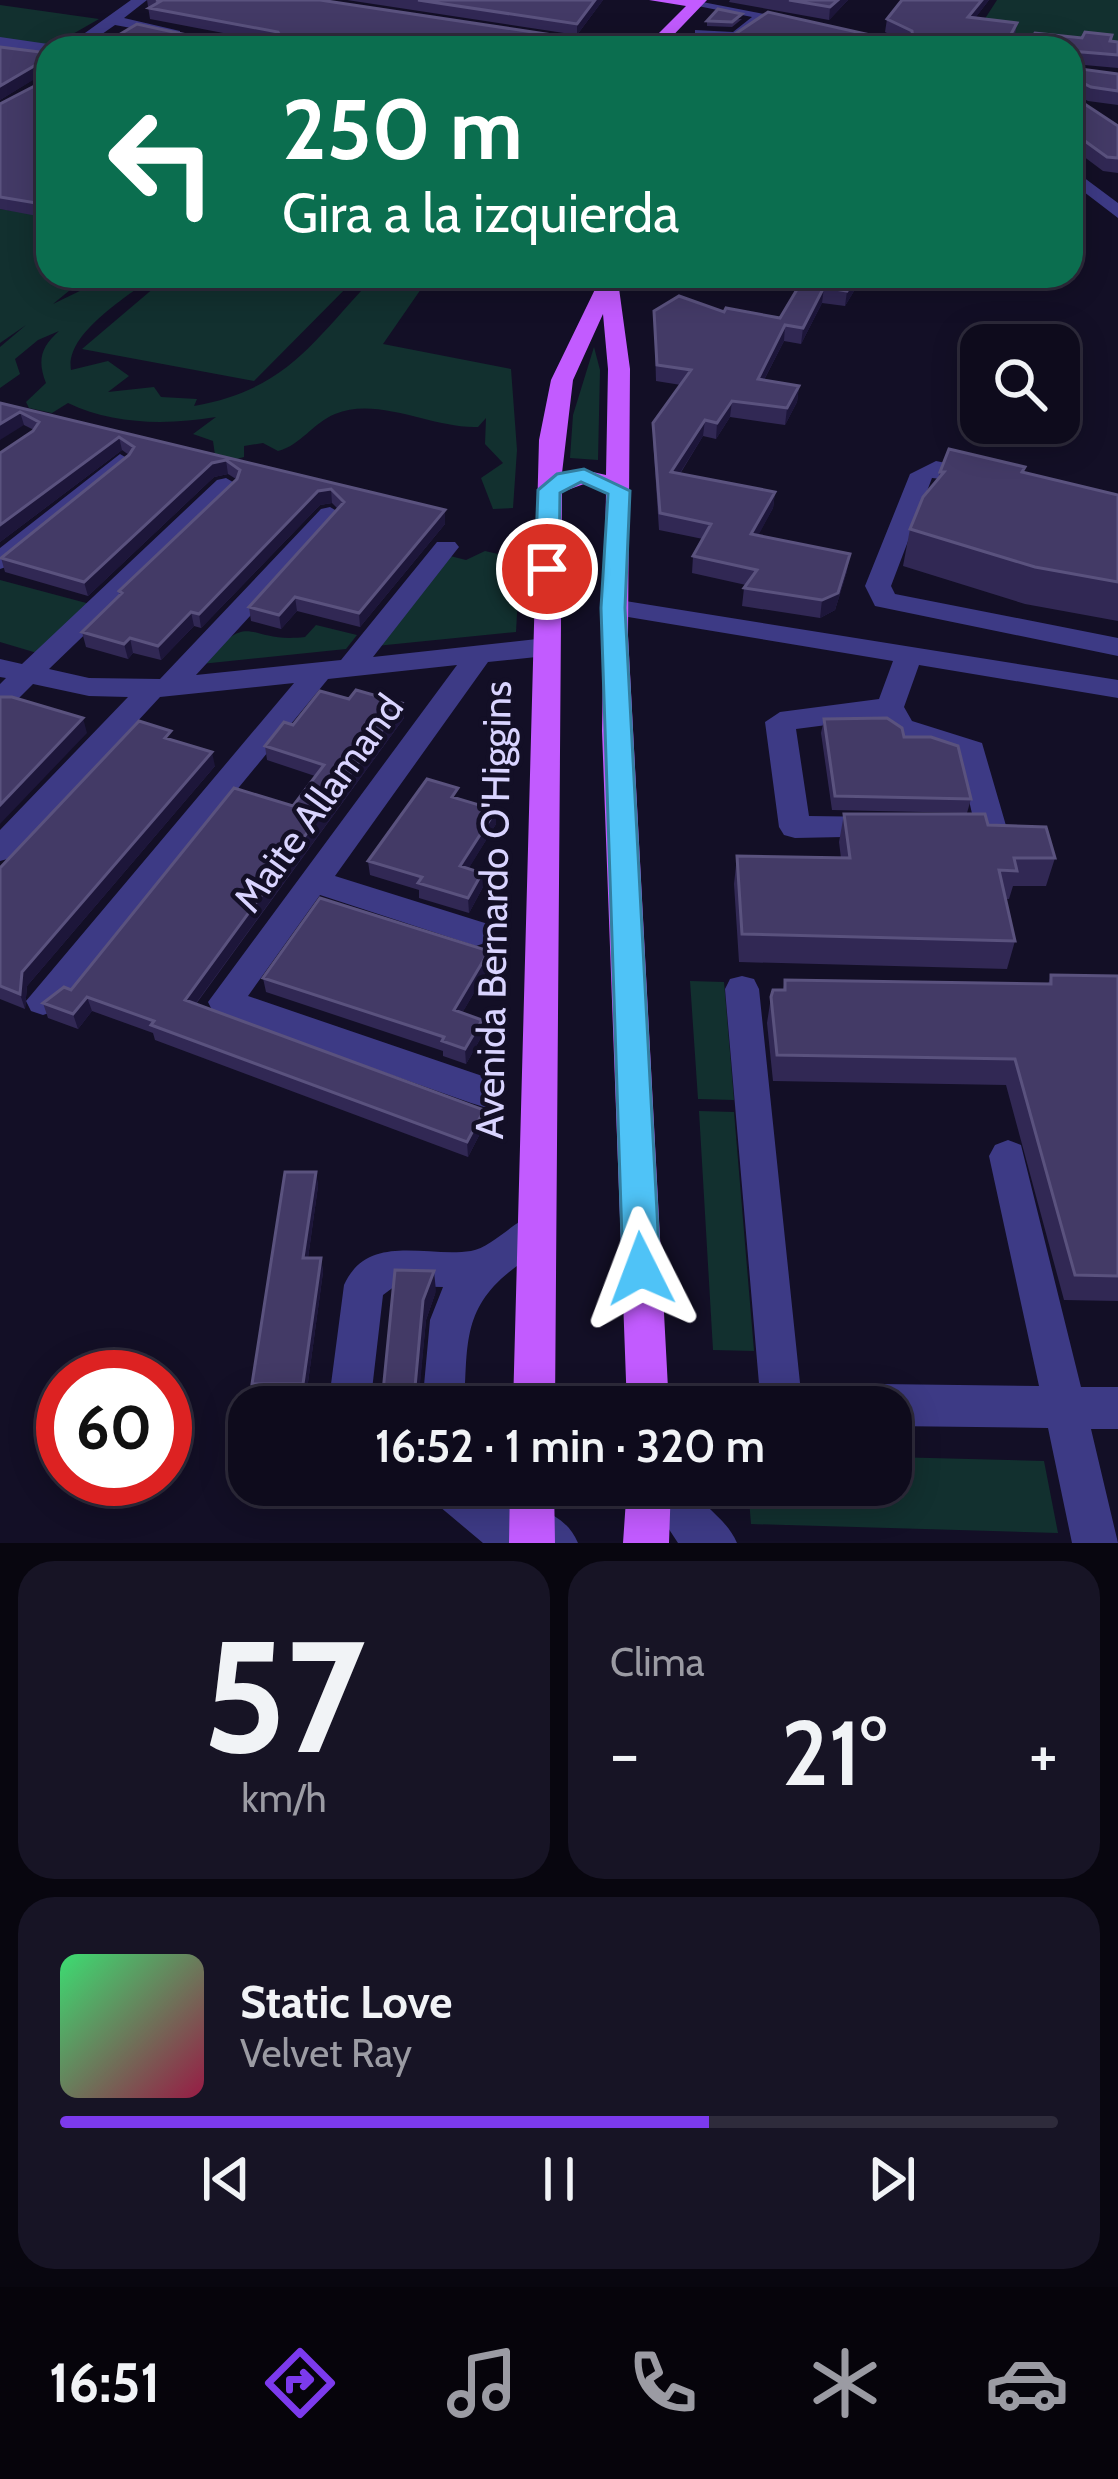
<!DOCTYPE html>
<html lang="es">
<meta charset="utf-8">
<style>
:root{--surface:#0e0b1c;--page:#171425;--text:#f1f3f6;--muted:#9b9ba3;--line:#2e2b3b;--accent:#7c3aed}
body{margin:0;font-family:Cabin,sans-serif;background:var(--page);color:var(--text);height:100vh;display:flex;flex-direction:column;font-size:45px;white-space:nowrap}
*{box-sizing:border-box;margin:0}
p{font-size:39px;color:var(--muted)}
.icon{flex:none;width:66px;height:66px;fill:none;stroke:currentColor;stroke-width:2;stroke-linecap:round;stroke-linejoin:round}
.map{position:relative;height:1543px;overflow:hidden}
.drawer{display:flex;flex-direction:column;gap:18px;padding:18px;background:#08060f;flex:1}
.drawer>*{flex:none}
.hud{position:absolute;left:36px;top:36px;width:1047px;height:252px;border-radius:36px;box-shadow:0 6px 30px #0003,0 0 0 3px var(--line);background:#0b6e4f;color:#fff;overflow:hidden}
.tools{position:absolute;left:960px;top:324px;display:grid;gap:24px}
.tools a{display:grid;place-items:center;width:120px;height:120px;border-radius:24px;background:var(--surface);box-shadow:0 6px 30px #0003,0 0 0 3px var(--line);font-size:60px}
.speed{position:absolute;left:36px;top:1350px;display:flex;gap:24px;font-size:60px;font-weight:700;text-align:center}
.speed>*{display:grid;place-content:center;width:156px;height:156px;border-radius:50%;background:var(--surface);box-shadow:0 6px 30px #0003,0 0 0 3px var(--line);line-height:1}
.speed .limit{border:18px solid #d22;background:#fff;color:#111}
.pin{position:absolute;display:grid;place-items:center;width:102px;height:102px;color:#fff;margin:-51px;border:6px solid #fff;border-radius:50%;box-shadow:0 3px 12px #0007}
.me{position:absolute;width:132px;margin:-66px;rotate:357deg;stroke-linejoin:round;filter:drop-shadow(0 0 9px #0008)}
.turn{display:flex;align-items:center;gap:42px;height:252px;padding:0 48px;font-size:54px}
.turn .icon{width:156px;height:156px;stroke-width:2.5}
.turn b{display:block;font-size:84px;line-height:102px}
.big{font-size:90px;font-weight:600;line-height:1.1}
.drawer .tile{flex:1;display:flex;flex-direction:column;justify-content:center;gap:18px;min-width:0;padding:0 42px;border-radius:36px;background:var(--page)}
.drawer .dial{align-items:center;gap:0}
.dial b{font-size:156px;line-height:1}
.song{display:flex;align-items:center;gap:36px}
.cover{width:144px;height:144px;border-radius:18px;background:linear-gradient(135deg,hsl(140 70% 55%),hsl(340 70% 35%))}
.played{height:12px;border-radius:6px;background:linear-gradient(90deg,var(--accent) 65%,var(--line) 65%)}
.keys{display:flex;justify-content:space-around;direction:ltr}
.heat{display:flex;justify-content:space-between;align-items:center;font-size:66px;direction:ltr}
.drawer .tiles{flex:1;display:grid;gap:18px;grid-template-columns:1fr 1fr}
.tile:last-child{grid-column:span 2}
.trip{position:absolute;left:228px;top:1386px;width:684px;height:120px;border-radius:36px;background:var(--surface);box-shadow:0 6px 30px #0003,0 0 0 3px var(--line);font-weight:600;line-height:120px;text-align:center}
.tabs{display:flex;height:192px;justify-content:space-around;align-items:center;background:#06040b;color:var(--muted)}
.tabs .icon{width:84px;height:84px}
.tabs .current{color:var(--accent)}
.tabs b{font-size:54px;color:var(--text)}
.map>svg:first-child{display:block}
</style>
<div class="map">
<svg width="1118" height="1543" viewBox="0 0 1118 1543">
<rect width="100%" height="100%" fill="#130f26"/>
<!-- green -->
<path fill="#12302f" d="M997,0H1118V49L977,31Z
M0,5L99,19L50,47L0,40Z
M0,209L48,216V276H87L53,304L90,286L99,276H153C127,298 65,333 71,370L108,361L129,376L108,392L154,387L161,397L197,399L194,406C288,389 312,342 375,276H430L383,344L511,369L517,450L513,508L493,509L481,478L503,463L485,444L486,418L478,427C433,429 379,396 335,414C313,423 301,445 278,451L263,443L244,446V457L226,462L215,455L213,441L193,434L216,417C168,425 113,425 68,403L52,413L29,408L26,402L46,383C37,360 41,347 59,331L38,340L15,359L20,374L0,388V347L26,325L0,343Z
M168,276H358L254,381L82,349Z
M594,347L600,370L598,460L570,458L573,415Z
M485,551L520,559L516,632L376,646L450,556L466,560Z
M0,580L90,604L37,653L0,642Z
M316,625L357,635L346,649L201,664C255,606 243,644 305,637Z
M690,981L724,982L734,1100L698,1099Z
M699,1111L734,1112L754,1351L713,1350Z
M891,1457L1044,1461L1058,1533L751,1524L749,1499L722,1498V1485H891Z"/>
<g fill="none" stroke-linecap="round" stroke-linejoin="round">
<!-- minor -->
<path fill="#3d3a85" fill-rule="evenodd" d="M131,0H147L124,18L180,31V37L115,25L82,48H64Z
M692,0L811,23L804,27L767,20L741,40L700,38L695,36V30L733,32L752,17L693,5Z
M0,37L48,44L55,48H48V54L0,47Z
M1071,168L1118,203V218L1071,182Z
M120,454L132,461L128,466L9,566L0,569V548Z
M936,461L986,471L990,476L978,483L932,478L891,586L895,594L1118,638V656L875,606L865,586L910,474Z
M226,478L238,485L235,490L49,669L89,678L160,679L321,509L330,507L342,514L339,519L196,675L341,660L437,542H455L459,547L455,552L373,657L546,638L560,647L546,656L488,662L335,876L488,924L493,933L488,942L476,946L320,895L248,996L497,1081L502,1092L497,1103L484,1107L471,1103L213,1012L208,1002L457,665L328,679L55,1011L43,1015L31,1011L26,1001L294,683L160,697L11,858L0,861V830L128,697L89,696L33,684L10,707L0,709V684L6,678L0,677V659L22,664L217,480Z
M613,599L1118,680V698L919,665L904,707L912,721L982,743L1007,829L1002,837H942L937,829L942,821L973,818L959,756L891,735L881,718L796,729L809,816L881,817L892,820L897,828L892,836L795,838L784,835L779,827L765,722L780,712L879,699L893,661L604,613L600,607Z
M742,976L754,979L759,989L800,1383L1039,1386L989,1156L995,1145L1008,1140L1021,1145L1081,1387H1118V1429H1091L1118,1543H1072L1048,1428L891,1426V1407H761L725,989L730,979Z
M536,1213L550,1219L556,1231C547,1249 529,1257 513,1269C461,1309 468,1346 464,1407H422L430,1320L443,1287L395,1286L383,1295L370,1407H328L344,1285C368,1232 427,1258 471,1251C492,1247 514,1221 536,1213Z
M427,1485H482C512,1512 559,1499 578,1543H483L433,1501Z
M640,1485H688C703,1507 727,1519 737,1543H678Z"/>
<!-- major -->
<path fill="#c25bff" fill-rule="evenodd" d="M649,0H707L661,48H644L686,6Z
M601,277L618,281L630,369L628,635L669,1407H627L602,731L606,493L584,484L562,492L555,1407H513L539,440L551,380ZM603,314L608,369L606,475L584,470L562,473L573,380Z
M510,1485H554L555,1543H509Z
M627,1485H671L669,1543H623Z"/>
</g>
<!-- wall -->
<path fill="#312854" d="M147,0H320L579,39V48H97L187,35L260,40L150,19Z
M347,0H603L577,35Z
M730,0H848L829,20L729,2Z
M902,0H989L975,18L1017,23L1014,40L1118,42V68L1073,64V68L1118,74V105L1088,101L1071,92V48H714L899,39L885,32L887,19Z
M742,19L732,27L707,26V21Z
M0,47L48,53V218L0,209V104L48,79L47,71L0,100Z
M1071,95L1118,126V173L1103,171L1071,147Z
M805,276H863L845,306L822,303L801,344L784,341L764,380L799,386L797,402L785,425L730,417L716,439L703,436L680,474L775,492L773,508L758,535L847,571L835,610L820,618L742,606L744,588L746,585L692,573L693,556L703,539L659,530L653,439V423L681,385L656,381L654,311L724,312L780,318Z
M0,403L445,510V524L360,627L297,611L281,629L251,621L249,607L338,509L332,503L320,505L201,628L194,626L161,660L133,653L128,659L86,647L82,632L120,596L119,591L236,479L228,474L214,477L88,596L5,572L1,558L129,455L122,450L0,542V453L34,430L24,425Z
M940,472L1024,473L1118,495V621L1025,604L903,566L910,529L938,479Z
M349,699L402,703L404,718L196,1004L484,1110L485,1124L468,1157L155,1040L153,1033L92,1011L78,1029L48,1018L43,1003L71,990L293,806L315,776L267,760L265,746L293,725Z
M824,719L904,737L971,799L967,813L832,810L821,733Z
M173,740L215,766L27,986L25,1009L0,999V868Z
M459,799L496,810V824L468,869L483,887L469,913L419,898V890L370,875L368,861Z
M844,814L988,825L1055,858L1046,886H1013L1009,899H1005L1015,941L1007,969L739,962L734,884L737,856L841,858L839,842Z
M489,951L490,966L462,1013L483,1034L466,1064L443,1056V1051L266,992L263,978Z
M1051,975L1118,976V1301L1064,1300L1006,1085L773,1081L767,1023L771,997L783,990L785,980L1048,984Z
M316,1172L318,1186L308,1258H321L323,1272L306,1397H255L252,1384Z
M436,1291L426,1320L419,1391L436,1392L438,1407H382V1402Z"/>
<!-- shaded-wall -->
<path fill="#1d163a" d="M595,0H603L577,35V24Z
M838,0H848L829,20L830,7Z
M982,0H989L966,30L968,17Z
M947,37L945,48H932Z
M46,59L48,71L0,100V86Z
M856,276H863L845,306L847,291Z
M824,287L822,303L801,344L803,328Z
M785,325L784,341L756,395L758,379Z
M799,386L797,402L785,425L787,408Z
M732,401L730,417L716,439L717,423Z
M20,412L24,425L0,440V424Z
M705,420L703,436L670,489L671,472Z
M119,437L122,450L0,542V525Z
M226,460L228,474L214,477L88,596L84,582L212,463Z
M331,489L332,503L320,505L201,628L199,614L318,491Z
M775,492L773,508L750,551L751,534Z
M445,510V524L360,627L359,613Z
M850,554L847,571L835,610L820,618L822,600Z
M295,597L297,611L281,629L279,615Z
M191,612L194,626L161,660L158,646Z
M130,638L133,653L128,659L124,644Z
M402,703L404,718L188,1014L185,1000Z
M83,718L87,733L0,824V805Z
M212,752L215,766L27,986L25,1009L20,994L22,972Z
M496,810V824L461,881L460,866Z
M482,873L483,887L469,913L468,898Z
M489,951L490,966L455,1025L454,1010Z
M87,997L92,1011L78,1029L73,1014Z
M482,1020L483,1034L466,1064L465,1049Z
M484,1110L485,1124L468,1157L467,1142Z
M316,1172L318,1186L306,1272L303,1258Z
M321,1258L323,1272L306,1397L303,1384Z
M434,1271L436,1291L426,1320L418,1407L415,1387L423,1300Z"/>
<!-- building -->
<path fill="#433a66" stroke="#5a527e" stroke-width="3" d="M156,0H320L579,39L567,48H236L219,43L212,48H97L137,24L187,35L276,41L281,37L278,32L149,8L161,1Z
M418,0H595L577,24Z
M789,0H838L830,7Z
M902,0H982L968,17L1017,23L1010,36L1014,40H1030L1035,33L1082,38L1085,32L1112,35L1110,41L1118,42V55L1071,51V48H961L947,37L932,48H714L768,12L888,39L913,38L912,31L887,19Z
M718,9L742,14L732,22L707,21Z
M0,47L48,53V205L0,197V104L48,79L46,59L0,86Z
M1071,52L1073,68L1118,74V91L1091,87L1073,78L1071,82Z
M1071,95L1118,126V158L1107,157L1071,131Z
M805,276H856L847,291L824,287L803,328L785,325L758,379L799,386L787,408L732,401L717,423L705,420L671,472L775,492L751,534L850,554L838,593L822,600L744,588L757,570L693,556L711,524L660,513L653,423L691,370L657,365L654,311L679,296L724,312L726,308L780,318Z
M0,403L445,510L359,613L295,597L279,615L249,607L344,502L331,489L318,491L199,614L191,612L158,646L130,638L124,644L82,632L122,593L119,591L237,479L240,470L226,460L212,463L84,582L1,558L129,455L134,447L119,437L0,525V453L33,431L39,422L20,412L0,424Z
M949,449L1025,467L1022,472L1118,495V582L1035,567L910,529L923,497L944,472H940Z
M356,690L402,703L185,1000L484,1110L467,1142L151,1025L154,1021L87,997L73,1014L43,1003L64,987L71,990L234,788L293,806L324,765L265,746L284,722L293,725L320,691L349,699Z
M0,697H12L83,718L0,805Z
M887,718L902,728L904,737H931L958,746L971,799L835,796L824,719Z
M139,721L171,731L165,738L212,752L22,972L20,994L0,986V868Z
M427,779L458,788L452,797L496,810L460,866L482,873L468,898L418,883L422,877L368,861Z
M844,814H985L988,825L1046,827L1055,858H1014L1017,871L999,870L1015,941L742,934L737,856L850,858Z
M320,898L489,951L454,1010L482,1020L465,1049L442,1041L444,1037L263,978Z
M1051,975L1118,976V1276L1075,1275L1015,1059L777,1055L771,997L773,990H785V980L1051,984Z
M285,1172H316L303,1258H321L303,1384H252Z
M395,1270L434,1271L423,1300L415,1387L420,1392H436L435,1404L382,1402Z"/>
<!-- route -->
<path fill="#4fc3f7" stroke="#337fa1" stroke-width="3" d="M584,469L630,491L625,608L660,1269L654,1281L641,1286L629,1281L623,1269L601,608L608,494L581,482L560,493L559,569L547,576L535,569L538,490L557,474Z"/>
<g text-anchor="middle" stroke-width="9" stroke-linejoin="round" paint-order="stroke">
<!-- street labels -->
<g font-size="39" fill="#d9d4ff" stroke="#130f26">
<text transform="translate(318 803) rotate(-54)" y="14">Maite Allamand</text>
<text transform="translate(493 910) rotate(-89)" y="14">Avenida Bernardo O'Higgins</text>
</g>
</g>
</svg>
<div class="tools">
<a><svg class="icon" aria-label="search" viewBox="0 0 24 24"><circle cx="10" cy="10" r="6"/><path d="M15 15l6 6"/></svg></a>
</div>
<div class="speed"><div class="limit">60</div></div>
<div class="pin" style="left:547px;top:569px;background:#d93025"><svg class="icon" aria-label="arrive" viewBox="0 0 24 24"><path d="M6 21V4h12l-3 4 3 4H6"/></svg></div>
<svg class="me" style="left:641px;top:1269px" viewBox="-20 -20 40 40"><path d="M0-17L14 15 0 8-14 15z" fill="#4fc3f7" stroke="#fff" stroke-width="4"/></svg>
<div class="trip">16:52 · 1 min · 320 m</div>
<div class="hud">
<div class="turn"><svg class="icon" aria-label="left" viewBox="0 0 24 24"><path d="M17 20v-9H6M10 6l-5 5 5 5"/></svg><div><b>250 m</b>Gira a la izquierda</div></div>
</div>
</div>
<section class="drawer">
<div class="tiles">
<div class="tile dial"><b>57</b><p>km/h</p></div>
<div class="tile"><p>Clima</p>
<div class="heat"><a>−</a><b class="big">21°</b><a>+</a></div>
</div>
<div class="tile">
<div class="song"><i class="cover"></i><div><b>Static Love</b><p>Velvet Ray</p></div></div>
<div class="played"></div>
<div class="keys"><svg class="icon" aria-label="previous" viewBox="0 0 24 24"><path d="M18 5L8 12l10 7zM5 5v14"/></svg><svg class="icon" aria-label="pause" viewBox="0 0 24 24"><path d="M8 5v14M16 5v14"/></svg><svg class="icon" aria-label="next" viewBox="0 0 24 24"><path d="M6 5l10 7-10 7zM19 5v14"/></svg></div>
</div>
</div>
</section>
<nav class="tabs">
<b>16:51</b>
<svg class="icon current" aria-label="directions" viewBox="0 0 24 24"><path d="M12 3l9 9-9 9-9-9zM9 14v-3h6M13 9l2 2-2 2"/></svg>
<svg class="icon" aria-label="music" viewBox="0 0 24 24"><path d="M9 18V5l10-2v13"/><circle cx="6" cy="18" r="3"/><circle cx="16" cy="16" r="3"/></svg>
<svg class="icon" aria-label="phone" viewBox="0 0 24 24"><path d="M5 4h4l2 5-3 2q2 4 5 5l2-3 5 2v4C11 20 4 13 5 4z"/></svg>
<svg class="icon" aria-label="climate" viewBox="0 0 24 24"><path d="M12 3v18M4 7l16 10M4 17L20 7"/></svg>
<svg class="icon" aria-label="car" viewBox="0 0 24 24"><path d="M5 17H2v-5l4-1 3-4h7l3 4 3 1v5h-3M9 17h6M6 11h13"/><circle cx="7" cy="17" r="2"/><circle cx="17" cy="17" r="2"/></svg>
</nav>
